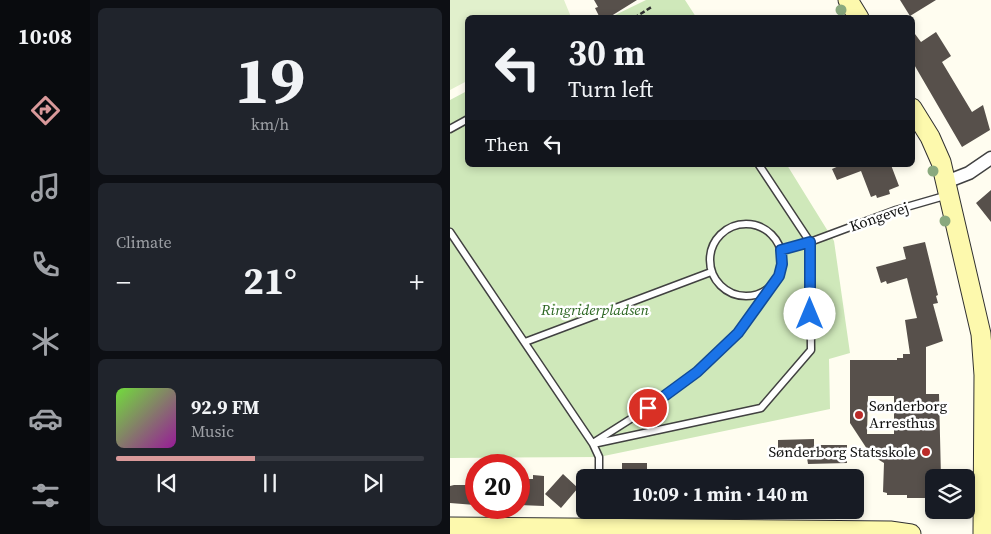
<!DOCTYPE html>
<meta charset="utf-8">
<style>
:root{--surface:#171b24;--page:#20242c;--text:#f1f3f6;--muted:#9ea1a6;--line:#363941;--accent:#d9999a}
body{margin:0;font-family:"Source Serif 4",serif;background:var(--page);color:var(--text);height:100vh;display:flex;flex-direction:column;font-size:19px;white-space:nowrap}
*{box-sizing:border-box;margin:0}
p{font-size:16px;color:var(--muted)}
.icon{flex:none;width:28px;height:28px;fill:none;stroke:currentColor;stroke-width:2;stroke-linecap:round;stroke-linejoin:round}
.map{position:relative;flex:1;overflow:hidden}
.drawer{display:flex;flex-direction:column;gap:8px;padding:8px;background:#0d0f14;width:360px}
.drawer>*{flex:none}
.banner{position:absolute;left:15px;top:15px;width:450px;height:152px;border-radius:8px;box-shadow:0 2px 8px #0003;background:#171b24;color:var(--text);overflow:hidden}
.buttons{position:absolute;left:475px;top:469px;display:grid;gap:10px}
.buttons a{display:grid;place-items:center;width:50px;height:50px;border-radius:8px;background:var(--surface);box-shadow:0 2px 8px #0003;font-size:25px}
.speed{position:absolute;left:15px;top:454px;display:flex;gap:10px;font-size:25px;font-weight:700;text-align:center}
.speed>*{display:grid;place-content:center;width:65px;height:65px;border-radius:50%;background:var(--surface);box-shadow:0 2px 8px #0003;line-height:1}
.speed .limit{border:8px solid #d22;background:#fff;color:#111}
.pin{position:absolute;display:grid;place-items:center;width:42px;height:42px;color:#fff;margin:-21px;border:2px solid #fff;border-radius:50%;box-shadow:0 1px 5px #0007}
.me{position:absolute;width:55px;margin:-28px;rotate:0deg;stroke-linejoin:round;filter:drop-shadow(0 0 4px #0008)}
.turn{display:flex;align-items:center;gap:18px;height:105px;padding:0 20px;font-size:22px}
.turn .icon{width:65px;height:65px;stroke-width:2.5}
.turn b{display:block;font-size:35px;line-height:42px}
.then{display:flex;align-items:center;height:48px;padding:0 20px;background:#0003;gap:10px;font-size:19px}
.big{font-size:38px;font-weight:700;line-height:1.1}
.drawer .tile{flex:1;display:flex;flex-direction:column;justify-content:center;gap:8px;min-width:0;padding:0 18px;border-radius:8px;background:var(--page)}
.drawer .dial{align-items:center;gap:0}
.dial b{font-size:65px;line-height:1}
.song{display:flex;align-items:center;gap:15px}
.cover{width:60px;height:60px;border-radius:8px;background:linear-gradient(135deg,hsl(100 70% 55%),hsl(300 70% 35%))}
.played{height:5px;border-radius:2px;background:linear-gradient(90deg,var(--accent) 45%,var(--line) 45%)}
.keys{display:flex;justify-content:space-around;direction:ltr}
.heat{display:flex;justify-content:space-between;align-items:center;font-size:28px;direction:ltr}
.trip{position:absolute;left:126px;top:469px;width:288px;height:50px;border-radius:8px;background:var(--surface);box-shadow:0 2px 8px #0003;font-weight:700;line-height:50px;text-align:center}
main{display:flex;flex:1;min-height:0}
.tab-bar{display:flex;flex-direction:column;width:90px;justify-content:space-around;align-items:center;background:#090b0e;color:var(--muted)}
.tab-bar .icon{width:35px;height:35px}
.tab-bar .current{color:var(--accent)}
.tab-bar b{font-size:22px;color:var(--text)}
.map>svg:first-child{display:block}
</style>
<main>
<nav class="tab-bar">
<b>10:08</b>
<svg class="icon current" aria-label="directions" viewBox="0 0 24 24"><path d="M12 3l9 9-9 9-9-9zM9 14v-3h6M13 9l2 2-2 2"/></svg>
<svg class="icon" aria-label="music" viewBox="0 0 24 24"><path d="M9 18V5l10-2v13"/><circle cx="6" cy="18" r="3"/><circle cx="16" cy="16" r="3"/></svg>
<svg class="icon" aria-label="phone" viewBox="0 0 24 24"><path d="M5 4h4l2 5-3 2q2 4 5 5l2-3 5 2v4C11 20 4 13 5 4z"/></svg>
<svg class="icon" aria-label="climate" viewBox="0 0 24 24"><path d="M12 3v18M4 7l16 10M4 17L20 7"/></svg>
<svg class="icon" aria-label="car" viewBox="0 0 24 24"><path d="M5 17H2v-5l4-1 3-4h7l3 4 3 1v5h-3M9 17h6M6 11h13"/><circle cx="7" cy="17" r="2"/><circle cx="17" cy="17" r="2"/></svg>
<svg class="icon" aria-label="filters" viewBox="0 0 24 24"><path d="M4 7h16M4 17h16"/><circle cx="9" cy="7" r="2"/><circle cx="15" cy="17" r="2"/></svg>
</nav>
<section class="drawer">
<div class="tile dial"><b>19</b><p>km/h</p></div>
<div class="tile"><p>Climate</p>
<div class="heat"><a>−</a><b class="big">21°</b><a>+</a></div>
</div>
<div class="tile">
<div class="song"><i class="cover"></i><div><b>92.9 FM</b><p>Music</p></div></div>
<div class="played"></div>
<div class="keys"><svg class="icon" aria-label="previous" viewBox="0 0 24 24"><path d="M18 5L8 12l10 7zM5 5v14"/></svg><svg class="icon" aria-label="pause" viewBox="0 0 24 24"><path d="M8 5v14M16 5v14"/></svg><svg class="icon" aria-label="next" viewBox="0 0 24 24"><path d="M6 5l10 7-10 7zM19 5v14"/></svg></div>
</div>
</section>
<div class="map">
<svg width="541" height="534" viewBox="0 0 541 534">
<rect width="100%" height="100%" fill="#fffdf0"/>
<!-- green -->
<path fill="#cfe8ba" d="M196,0H235L246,17H161Z
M17,91L18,165H337L384,241L400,353L379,359L380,409L149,457L0,458V100Z"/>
<!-- pitch -->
<path fill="#e1f0cc" d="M0,0H114L121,17L18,18L17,81L0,90Z"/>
<!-- building -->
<path fill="#57504b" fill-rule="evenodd" d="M144,0H187L158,18H150L145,8L148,7Z
M450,0H486L460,16Z
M462,30L471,42L486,32L501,56L492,62L522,112L533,105L540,130L512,147L462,61Z
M391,165H441L449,186L439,190L440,194L427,198L426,195L421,197L411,171L387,180L382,169Z
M541,190V222L526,203Z
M475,242L488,295L486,296L488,303L483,304L493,341L476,347V394H489L491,478H484V498H457V495H437V493L433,492L434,463L421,455L400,423V360H447V358H453V354H460L455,320L467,318L457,278L437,284L436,281L431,283L426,267L456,259L453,247ZM418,396H444V434H417Z
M364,439V445H397V463L358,464L357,458H328V440Z
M172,463H197V478H172Z
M113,474L128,488L111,508L95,494Z
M83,475L94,476V506L69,505V479H83Z
M4,485H25V505L0,503V486Z"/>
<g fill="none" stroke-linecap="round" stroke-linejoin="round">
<defs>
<path id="lane" d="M0,129L18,119
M260 260a36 36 0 1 1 72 0a36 36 0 1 1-72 0Z
M0,232L143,444L149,457V478
M331,249L360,242L446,210L498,195
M75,342L261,272
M146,441L198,408L247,371L288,333L320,288
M143,444L311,408L361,350L360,242L309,165
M150,510V527"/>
<path id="street" d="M496,182L519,173L541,158"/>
<path id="secondary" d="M398,0L409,18
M462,108L480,137L491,162L531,334L534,375L533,534
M0,527L440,531L461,534"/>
</defs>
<!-- lane casing -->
<use href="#lane" stroke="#414141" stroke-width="9"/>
<!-- street casing -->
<use href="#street" stroke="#414141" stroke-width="15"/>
<!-- secondary casing -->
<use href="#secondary" stroke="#303030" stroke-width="21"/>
<!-- path -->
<path stroke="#303030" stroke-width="2.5" stroke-dasharray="5 2.5" stroke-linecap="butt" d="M184,18L203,6"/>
<!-- lane -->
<use href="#lane" stroke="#fff" stroke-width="6"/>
<!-- street -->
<use href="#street" stroke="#fff" stroke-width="12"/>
<!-- secondary -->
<use href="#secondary" stroke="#fdf9ad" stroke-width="19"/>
</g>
<!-- trees -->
<g fill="#8aa97e">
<circle cx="391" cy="10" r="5.5"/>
<circle cx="483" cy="171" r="5.5"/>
<circle cx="495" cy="221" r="5.5"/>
</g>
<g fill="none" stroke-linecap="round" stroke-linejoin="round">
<defs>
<path id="route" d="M198,408L247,372L288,333L329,276L332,264L331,250L360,242V314"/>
</defs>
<!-- route casing -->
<use href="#route" stroke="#114b97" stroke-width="12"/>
<!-- route -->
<use href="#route" stroke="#1a73e8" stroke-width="9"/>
</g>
<!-- markers -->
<g fill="#bb2c29" stroke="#fff" stroke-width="2">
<circle cx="409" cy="415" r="5"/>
<circle cx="476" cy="452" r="5"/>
</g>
<g text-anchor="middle" stroke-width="5" stroke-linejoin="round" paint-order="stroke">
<!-- street labels -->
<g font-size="15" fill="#0e0e0e" stroke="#fff">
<text transform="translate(429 217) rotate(-19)" y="5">Kongevej</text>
</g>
<!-- park labels -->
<g font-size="15" font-style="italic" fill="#2a6520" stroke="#fff">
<text x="145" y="315">Ringriderpladsen</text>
</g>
<!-- poi labels -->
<g font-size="15" fill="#0e0e0e" stroke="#fff" text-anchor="start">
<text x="419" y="411">Sønderborg<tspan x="419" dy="17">Arresthus</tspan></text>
<text x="466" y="457" text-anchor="end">Sønderborg Statsskole</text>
</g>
</g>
</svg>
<div class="buttons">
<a><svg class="icon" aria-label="layers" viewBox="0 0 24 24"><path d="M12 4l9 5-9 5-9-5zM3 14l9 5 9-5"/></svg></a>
</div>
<div class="speed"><div class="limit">20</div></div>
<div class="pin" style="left:198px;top:408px;background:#d93025"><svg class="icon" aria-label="arrive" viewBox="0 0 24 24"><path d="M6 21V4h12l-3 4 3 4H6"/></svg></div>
<svg class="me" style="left:360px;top:314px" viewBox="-20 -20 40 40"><circle r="19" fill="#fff"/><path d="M0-13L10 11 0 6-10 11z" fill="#1a73e8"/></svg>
<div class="trip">10:09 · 1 min · 140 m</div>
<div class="banner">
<div class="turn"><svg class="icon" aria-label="left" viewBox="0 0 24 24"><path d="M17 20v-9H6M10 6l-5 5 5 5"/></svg><div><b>30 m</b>Turn left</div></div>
<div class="then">Then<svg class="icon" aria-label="left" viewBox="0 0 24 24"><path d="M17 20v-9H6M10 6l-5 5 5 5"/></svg></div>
</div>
</div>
</main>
